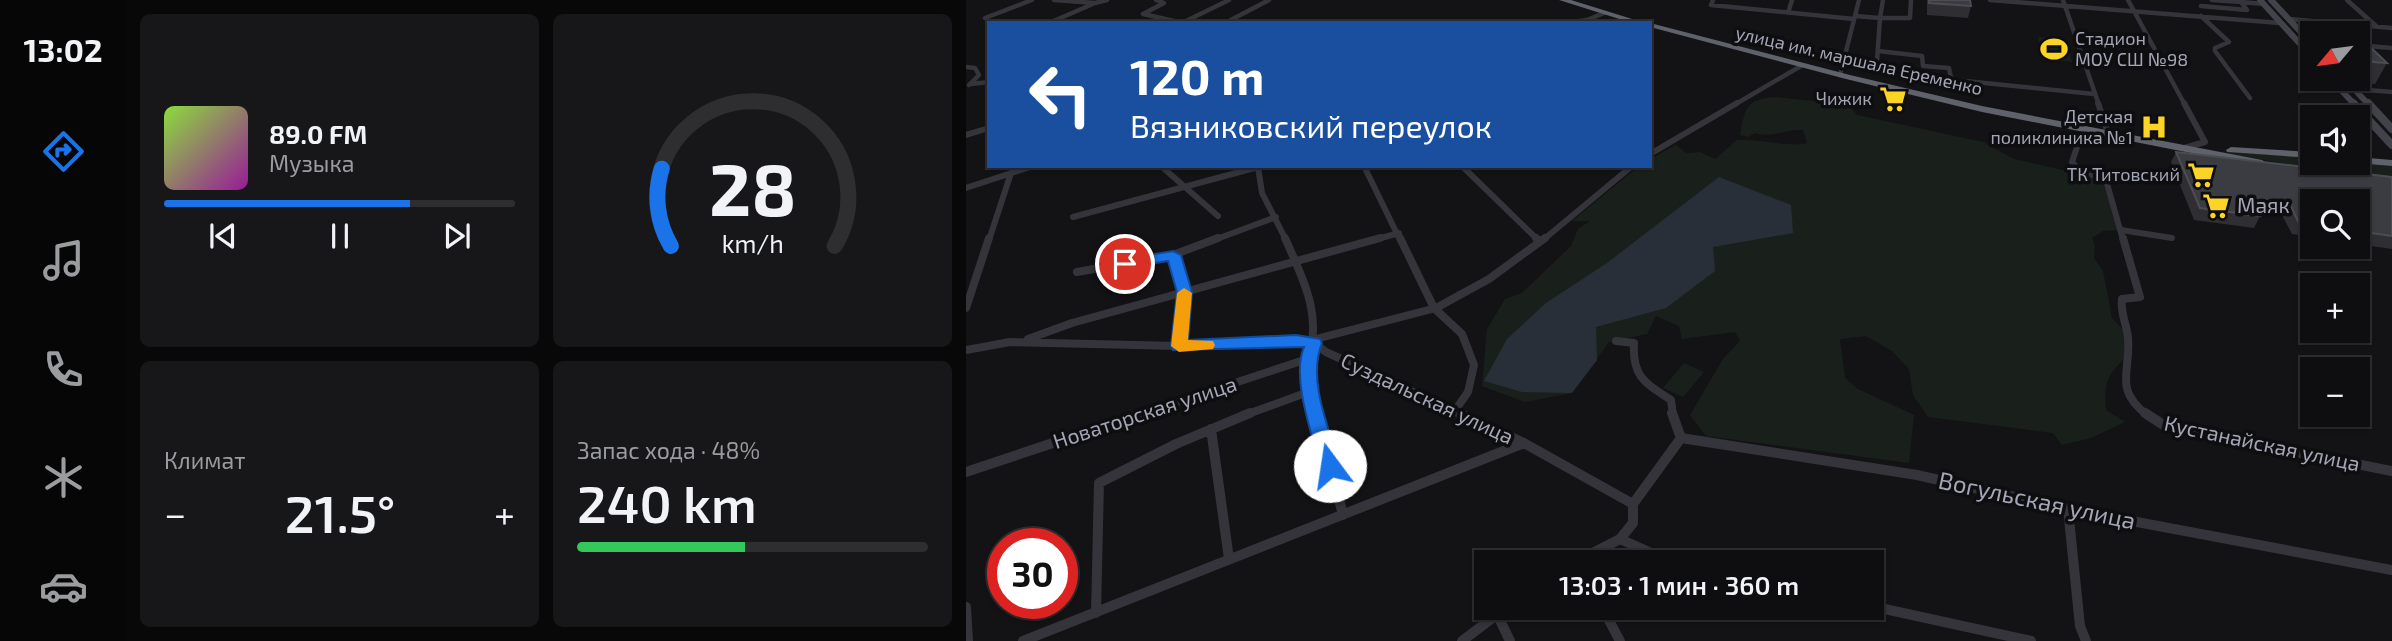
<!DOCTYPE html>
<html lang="ru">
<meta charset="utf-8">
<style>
:root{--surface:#0e0e10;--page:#171719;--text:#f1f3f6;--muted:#9b9c9f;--line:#2e2e30;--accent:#1a73e8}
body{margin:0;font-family:"Exo 2",sans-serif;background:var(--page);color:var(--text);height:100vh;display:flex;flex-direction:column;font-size:26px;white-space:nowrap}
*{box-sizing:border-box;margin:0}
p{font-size:23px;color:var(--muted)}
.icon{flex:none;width:38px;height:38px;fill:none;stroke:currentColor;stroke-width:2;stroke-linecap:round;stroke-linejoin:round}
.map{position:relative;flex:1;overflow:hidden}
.drawer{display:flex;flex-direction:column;gap:14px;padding:14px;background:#080809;width:840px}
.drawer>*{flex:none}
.top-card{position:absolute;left:21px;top:21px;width:665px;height:147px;border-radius:0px;box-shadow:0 2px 5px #0004,0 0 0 2px var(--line);background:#1a4fa0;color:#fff;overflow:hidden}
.needle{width:46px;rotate:241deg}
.controls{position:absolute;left:1334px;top:21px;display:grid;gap:14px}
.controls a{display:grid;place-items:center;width:70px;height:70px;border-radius:0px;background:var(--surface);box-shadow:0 2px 5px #0004,0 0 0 2px var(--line);font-size:35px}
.speed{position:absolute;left:21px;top:528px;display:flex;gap:14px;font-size:35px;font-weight:700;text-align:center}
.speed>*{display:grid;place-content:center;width:91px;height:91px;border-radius:50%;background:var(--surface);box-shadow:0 2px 5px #0004,0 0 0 2px var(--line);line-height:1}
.speed .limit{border:10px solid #d22;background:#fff;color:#111}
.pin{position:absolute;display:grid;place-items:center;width:60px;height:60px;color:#fff;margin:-30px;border:4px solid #fff;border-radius:50%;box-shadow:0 2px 7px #0007}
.me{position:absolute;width:77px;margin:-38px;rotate:346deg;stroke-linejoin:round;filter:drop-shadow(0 0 5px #0008)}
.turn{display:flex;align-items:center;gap:24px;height:147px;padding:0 28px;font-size:32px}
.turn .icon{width:91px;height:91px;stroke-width:2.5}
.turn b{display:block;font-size:49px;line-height:60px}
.big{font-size:52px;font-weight:600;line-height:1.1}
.drawer .card{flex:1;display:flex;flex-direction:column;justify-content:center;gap:10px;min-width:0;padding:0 24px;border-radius:10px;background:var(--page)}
.drawer .dial{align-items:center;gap:0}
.dial svg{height:182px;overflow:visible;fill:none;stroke:var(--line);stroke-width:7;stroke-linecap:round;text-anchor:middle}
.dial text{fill:var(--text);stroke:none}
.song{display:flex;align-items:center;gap:21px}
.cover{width:84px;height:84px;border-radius:10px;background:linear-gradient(135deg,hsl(90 70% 55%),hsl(300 70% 35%))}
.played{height:7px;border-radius:4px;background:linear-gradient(90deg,var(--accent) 70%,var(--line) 70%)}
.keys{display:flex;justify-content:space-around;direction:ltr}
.heat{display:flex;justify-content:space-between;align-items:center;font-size:38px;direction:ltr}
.charge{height:10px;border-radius:5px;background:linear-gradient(90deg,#34c759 48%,var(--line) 0)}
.drawer .tiles{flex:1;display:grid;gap:14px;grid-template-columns:repeat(2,1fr)}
.trip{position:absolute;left:508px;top:550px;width:410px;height:70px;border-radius:0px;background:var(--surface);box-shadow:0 2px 5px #0004,0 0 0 2px var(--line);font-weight:600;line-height:70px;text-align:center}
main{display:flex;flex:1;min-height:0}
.tabs{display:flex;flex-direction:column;width:126px;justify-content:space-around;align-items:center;background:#060606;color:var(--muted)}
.tabs .icon{width:49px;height:49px}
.tabs .selected{color:var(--accent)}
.tabs b{font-size:32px;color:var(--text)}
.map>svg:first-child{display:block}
</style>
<main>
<nav class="tabs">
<b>13:02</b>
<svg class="icon selected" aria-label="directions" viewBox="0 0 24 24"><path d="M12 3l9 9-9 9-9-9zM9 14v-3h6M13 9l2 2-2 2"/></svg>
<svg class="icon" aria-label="music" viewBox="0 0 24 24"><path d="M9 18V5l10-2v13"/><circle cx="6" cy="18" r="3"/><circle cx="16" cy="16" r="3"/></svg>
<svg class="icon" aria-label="phone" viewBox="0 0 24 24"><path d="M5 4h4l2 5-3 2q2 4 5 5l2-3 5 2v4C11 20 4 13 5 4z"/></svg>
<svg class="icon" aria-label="climate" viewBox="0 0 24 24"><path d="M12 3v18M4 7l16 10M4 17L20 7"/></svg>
<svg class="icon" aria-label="car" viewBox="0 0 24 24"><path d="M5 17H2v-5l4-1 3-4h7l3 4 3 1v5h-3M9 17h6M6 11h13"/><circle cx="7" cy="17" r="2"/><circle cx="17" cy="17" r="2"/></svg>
</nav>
<section class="drawer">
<div class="tiles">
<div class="card">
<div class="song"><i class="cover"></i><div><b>89.0 FM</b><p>Музыка</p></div></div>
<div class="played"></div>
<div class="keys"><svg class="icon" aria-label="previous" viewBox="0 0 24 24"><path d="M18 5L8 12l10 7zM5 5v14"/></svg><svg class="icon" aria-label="pause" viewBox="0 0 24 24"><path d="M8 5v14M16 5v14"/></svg><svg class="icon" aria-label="next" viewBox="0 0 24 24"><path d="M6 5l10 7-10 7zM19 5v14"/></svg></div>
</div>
<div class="card dial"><svg viewBox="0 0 100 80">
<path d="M14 69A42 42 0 1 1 86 69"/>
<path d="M14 69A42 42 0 0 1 10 35" stroke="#1a73e8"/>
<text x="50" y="56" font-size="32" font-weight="700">28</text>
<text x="50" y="72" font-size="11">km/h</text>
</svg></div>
<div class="card"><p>Климат</p>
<div class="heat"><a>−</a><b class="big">21.5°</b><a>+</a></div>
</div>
<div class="card"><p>Запас хода · 48%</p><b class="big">240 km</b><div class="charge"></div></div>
</div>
</section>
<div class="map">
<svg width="1426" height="641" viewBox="0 0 1426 641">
<rect width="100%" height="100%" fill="#131315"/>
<!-- green -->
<path fill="#19201b" d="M1072,37L1099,39L1106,62L1077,59Z
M809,97C822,98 837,101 850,101C870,101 877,96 891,115L1017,142L1048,159L1114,174L1141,184L1155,230L1137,231L1126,238L1129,245L1128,258L1137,271L1146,318L1162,335L1164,353C1143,374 1137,379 1140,410L1159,422L1125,438L1096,445L1087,433L962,417L947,395L943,369L926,351L900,336L874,339L879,378L892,389L948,415L943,463L740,436L724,415L757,359L774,341L769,332L716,339L713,326L690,316L681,334L643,342L606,393L559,402L516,386L521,329L539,299L556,293L605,246L612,229L624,221H606L673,166H684V159L710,145L720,153L734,152L749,159L771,140C793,138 821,148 841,143L837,130C820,129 805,138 789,133L782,137L774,135C779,109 779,99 809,97Z
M1250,152L1346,157L1347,164L1352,169Z
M1391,163L1426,166V177L1371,170L1358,164Z
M718,363L738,372L717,397L697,388Z"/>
<!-- water -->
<path fill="#282f39" d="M753,177L825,205L827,233L747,247L749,271L700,308L630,327L631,360L606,393L556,392L518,381L541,339L580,303L641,263Z"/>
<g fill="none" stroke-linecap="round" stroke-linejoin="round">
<!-- street-far3 -->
<path stroke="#34343a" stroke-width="4.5" d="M190,0L198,3L177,14L217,23
M747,0L745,5L888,19
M917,0L914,18H944L945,0
M1024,0L1314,23
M1097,0L1133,105
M1162,0L1219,105
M1381,0L1410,26
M1275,2L1298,4
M129,3L141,0
M1235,6L1281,10L1275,2L1246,0
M822,13L826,0
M889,16L914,18L911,61
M1235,16L1263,42L1249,48V51L1284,98
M19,18L66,0
M1323,19L1426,28
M218,22L263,0
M83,23L129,3L88,0
M259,23L303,0
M600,23L621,20L638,13
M1391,45L1426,48
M912,51L956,56L957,66L983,68L985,78L989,80L1128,94
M0,67L9,68L13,75L3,85
M874,75L893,0
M5,84L23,82
M1389,89L1426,92
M768,105L835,66"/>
<!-- street-far2 -->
<path stroke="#34343a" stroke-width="6" d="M1132,103L1143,136L1112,144L1106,162L1114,171L1140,180L1157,240
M1218,103L1239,142L1218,148
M0,135L23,128
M684,154L771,103
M195,166L252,216
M398,166L434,240
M496,166L572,240
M292,167L296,193L320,240
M0,188L67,166
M107,217L292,167
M1155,230L1206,238
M23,240L45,173
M248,240L310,217
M408,240L433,233
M577,240L666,166"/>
<!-- street-far1 -->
<path stroke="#34343a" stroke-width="8" d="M434,238L468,308L496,334L508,365L502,392L488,412
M570,238L574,242
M1157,238L1174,297L1156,299C1154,313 1161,325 1162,338C1165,373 1147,388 1181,415
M207,255L218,292L213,346
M111,272L207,255L252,238
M0,308L23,238
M62,339L106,323L414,238
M650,341L668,343C666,377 679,383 705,400L707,415
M348,343L360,352L497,415
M0,350L44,342L213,346L346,340L470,308L523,279L579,238
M341,359L351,415
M172,415L341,359C358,317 336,277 319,238
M279,415L345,391"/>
<!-- street -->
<path stroke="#34343a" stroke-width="10" d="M351,413L377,515
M493,413L558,443L667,504
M1179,413L1199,426L1426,471
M245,429L263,559
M715,438L951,475L1102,509L1426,570
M0,472L177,413
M1102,509L1114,626L1120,641
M654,539L705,562
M609,562L654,539L667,523V504L715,438L706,413
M905,606L1065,641
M0,607L2,641
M636,607L654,641
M130,613L133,483L210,444L284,413
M531,614L544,641
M57,641L558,443
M496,641L541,607"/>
<!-- secondary-far1 -->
<path stroke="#42424a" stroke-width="6" d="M1294,0L1346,57
M1305,0L1346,44
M1365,79L1389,105
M1379,79L1403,105"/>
<!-- secondary -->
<path stroke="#42424a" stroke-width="8" d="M1387,103L1426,145
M1402,103L1426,129"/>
<!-- highway -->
<path fill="#5f616b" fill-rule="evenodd" d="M593,0H605L679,23H666Z
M684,23L884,75L1016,106L1296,160L1301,163L1296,166L1286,165L1016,112L880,79L684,27Z
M1265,147L1346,152V158L1261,152L1260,150Z
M1391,157L1426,160V166L1389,163H1391Z
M1346,163H1358L1372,172L1371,174H1363Z"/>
</g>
<!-- wall -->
<path fill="#2f2f33" d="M961,0H1004L1005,6L1002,18L961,15Z
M1391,39L1421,63L1409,84L1395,83L1391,79Z
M1210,152L1426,177V249L1391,244V201H1346V237L1326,234L1316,215L1291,211L1294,216L1288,228L1228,220L1205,162Z"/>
<!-- building -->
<path fill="#3b3c41" stroke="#4c4c53" stroke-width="2" d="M963,0H1004L1005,6L963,3Z
M1391,39H1396L1421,63L1407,62L1391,47Z
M1210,152L1426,177V236L1391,231V201H1346V225L1333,223L1323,203L1284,198L1294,216L1234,208Z"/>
<!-- route -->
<path fill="#1a73e8" stroke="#114b97" stroke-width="2" d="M207,251L215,255L226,292L222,340L330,335L354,339L356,343C341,380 363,428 374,466L371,471L364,473L357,471L354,466C346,433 325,378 338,347L207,350L205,346L211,292L202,261L159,268L152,264L159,259Z"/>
<!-- slow -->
<path fill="#f59e0b" d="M218,288L226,293L222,340L247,341L249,345L247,349L213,352L205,346L211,293Z"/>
<!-- icons -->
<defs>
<symbol id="stadium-bare" viewBox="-9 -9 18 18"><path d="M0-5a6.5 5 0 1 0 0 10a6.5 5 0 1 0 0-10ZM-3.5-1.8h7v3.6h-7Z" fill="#fcd423" stroke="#0e0e10" stroke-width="2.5" paint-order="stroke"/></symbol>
<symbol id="supermarket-bare" viewBox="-9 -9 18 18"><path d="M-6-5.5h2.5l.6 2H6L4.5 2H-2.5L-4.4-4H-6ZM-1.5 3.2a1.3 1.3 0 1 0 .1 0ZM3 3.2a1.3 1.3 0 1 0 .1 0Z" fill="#fcd423" stroke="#0e0e10" stroke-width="2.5" paint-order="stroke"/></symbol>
<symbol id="hospital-bare" viewBox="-9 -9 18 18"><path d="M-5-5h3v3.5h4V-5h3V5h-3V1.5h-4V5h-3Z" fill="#fcd423" stroke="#0e0e10" stroke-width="2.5" paint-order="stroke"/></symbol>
</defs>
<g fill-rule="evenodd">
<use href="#stadium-bare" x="1069" y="30" width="38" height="38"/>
<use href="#supermarket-bare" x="908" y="80" width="38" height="38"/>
<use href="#hospital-bare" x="1169" y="108" width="38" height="38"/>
<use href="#supermarket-bare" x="1216" y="156" width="38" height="38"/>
<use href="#supermarket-bare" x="1231" y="187" width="38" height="38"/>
</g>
<g text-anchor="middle" stroke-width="7" stroke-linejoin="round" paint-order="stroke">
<!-- far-poi labels -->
<g font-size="18" fill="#a4a6b6" stroke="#0e0e10" text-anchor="end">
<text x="1109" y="45" text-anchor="start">Стадион<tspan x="1109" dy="21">МОУ СШ №98</tspan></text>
<text x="906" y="105">Чижик</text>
<text x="1167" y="123">Детская<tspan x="1167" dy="21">поликлиника №1</tspan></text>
<text x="1214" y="181">ТК Титовский</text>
</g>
<!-- far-street labels -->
<g font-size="18" fill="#a4a6b6" stroke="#0e0e10">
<text transform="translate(893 61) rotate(13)" y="6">улица им. маршала Еременко</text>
</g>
<!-- poi labels -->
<g font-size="21" fill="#a4a6b6" stroke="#0e0e10" text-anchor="start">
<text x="1271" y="213">Маяк</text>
</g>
<!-- street labels -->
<g font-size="21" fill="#a4a6b6" stroke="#0e0e10">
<text transform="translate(461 399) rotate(25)" y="7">Суздальская улица</text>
<text transform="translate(179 413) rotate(-18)" y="7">Новаторская улица</text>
<text transform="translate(1296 444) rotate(12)" y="7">Кустанайская улица</text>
</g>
<!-- near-street labels -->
<g font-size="24" fill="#a4a6b6" stroke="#0e0e10">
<text transform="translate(1071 501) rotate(12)" y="8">Вогульская улица</text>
</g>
</g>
</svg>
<div class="controls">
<a><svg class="needle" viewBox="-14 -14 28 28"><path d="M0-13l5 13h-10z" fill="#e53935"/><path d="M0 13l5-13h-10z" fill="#9b9c9f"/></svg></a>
<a><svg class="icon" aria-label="sound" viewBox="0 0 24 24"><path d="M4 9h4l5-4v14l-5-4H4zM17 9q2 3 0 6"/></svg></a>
<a><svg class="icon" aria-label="search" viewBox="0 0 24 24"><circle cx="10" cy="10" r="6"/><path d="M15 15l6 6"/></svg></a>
<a>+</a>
<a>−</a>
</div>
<div class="speed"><div class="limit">30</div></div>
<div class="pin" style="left:159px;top:264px;background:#d93025"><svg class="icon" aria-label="arrive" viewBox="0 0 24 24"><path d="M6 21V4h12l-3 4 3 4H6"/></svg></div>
<svg class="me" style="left:364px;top:466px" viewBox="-20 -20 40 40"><circle r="19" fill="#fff"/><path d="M0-13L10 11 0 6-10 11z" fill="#1a73e8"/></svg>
<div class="trip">13:03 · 1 мин · 360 m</div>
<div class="top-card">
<div class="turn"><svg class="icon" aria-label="left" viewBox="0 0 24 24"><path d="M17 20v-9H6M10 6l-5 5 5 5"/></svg><div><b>120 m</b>Вязниковский переулок</div></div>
</div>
</div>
</main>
